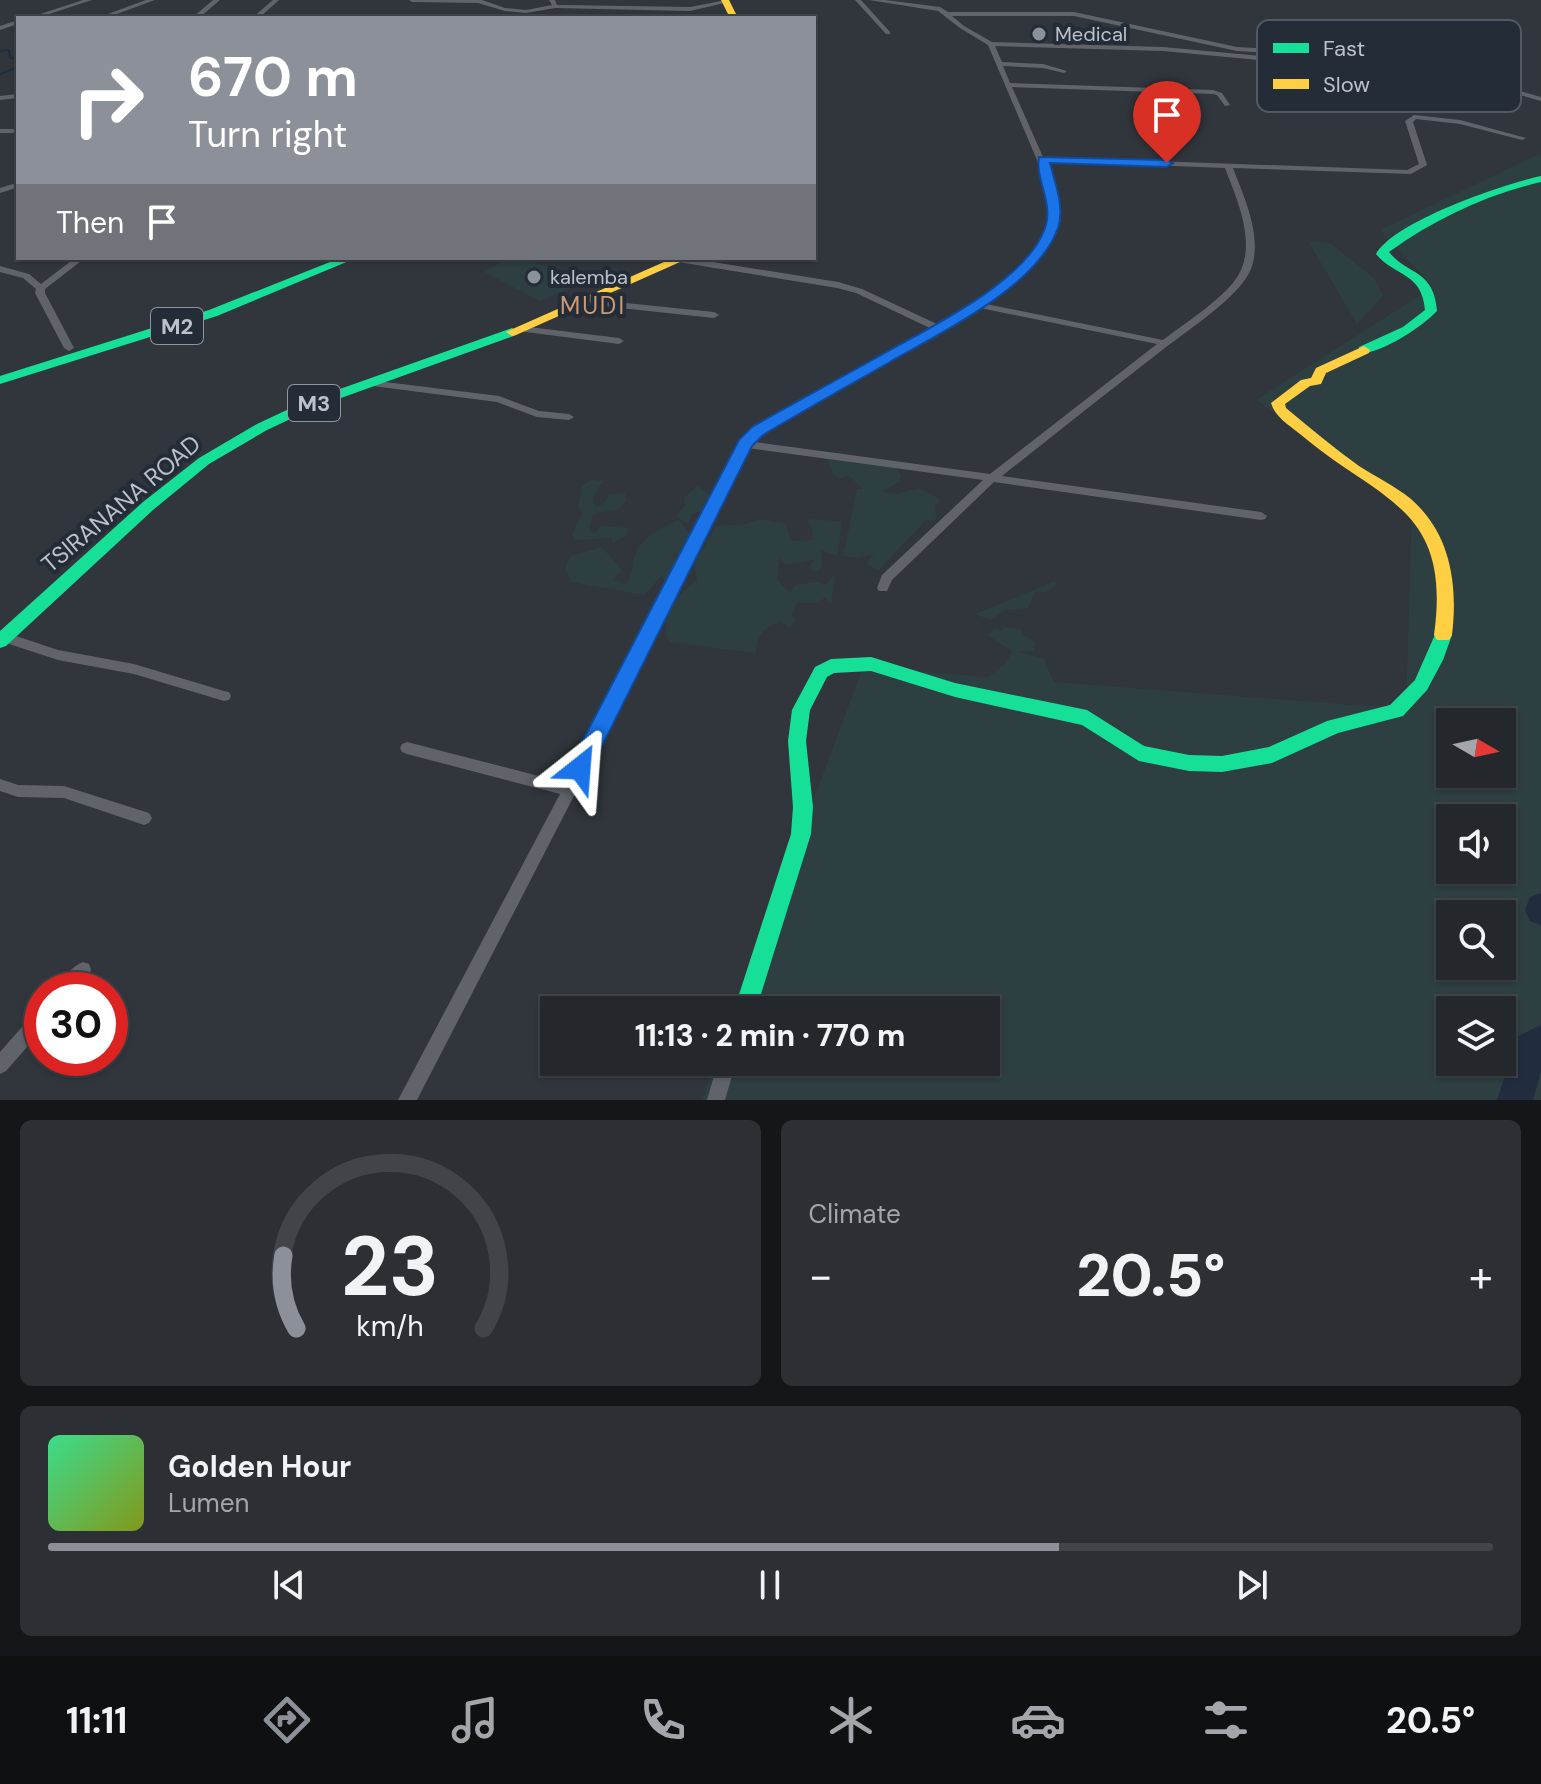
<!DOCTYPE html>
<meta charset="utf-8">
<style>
:root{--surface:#24282d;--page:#2c3035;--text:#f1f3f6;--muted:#a3a6aa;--line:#414449;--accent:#8c9099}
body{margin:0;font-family:"DM Sans",sans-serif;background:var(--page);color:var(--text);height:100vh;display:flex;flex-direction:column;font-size:30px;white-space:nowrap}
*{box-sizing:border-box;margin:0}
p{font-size:26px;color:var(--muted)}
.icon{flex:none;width:44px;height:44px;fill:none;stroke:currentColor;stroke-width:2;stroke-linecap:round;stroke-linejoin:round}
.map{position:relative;height:1100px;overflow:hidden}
.panel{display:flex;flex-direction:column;gap:20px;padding:20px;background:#141619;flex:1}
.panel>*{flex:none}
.top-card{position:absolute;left:16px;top:16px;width:800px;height:244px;border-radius:0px;box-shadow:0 2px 6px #0004,0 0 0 2px var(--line);background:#8c9099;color:#fff;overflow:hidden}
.needle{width:52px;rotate:99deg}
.buttons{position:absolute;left:1436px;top:708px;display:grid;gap:16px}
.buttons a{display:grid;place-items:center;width:80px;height:80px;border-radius:0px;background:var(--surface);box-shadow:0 2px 6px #0004,0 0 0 2px var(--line);font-size:40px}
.speed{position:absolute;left:24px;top:972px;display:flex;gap:16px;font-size:40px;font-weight:700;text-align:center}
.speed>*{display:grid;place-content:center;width:104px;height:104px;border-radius:50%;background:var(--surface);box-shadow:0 2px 6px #0004,0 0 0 2px var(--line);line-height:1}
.speed .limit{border:12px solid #d22;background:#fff;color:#111}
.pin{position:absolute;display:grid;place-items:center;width:68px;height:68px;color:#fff;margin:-82px -34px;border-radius:50% 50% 50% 0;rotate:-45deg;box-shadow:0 0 8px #0007}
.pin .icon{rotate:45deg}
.me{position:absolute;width:88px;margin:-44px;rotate:28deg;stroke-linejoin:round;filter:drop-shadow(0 0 6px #0008)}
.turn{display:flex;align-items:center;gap:28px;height:168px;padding:0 40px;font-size:36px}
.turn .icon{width:104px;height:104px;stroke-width:2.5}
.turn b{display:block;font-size:56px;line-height:68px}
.then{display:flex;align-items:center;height:76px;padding:0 40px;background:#0003;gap:16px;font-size:30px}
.big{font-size:60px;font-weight:800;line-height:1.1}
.panel .widget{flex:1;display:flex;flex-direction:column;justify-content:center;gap:12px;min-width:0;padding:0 28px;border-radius:12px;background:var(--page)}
.panel .dial{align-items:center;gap:0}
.dial svg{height:208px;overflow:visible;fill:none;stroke:var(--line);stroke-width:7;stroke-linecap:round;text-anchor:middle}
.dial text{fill:var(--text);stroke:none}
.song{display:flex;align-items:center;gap:24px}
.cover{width:96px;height:96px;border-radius:12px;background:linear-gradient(135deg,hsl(150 70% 55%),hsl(70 70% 35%))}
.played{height:8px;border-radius:4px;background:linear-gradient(90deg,var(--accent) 70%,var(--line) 70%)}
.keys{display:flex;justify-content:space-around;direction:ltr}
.heat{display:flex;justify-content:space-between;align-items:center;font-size:44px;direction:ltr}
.panel .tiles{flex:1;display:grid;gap:20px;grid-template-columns:1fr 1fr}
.widget:last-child{grid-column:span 2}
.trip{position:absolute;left:540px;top:996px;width:460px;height:80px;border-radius:0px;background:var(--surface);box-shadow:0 2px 6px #0004,0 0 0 2px var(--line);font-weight:800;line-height:80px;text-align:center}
.menu{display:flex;height:128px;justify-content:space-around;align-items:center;background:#0e1012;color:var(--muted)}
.menu .icon{width:56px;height:56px}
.menu .on{color:var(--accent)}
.menu b{font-size:36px;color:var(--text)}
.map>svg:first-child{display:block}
</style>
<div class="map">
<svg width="1541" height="1100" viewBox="0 0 1541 1100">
<rect width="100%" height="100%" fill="#30363c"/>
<!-- green -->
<path fill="#2d3f41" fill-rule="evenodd" d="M1541,153V1100H702L716,1062H986V1010H735L863,667L988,677L1006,663L1012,651L987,635L995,628L1002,631L1003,627L1021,629V634L1036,642L1034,651H1016L1044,659L1054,682L1406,709L1412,502L1256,400L1433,287L1380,230ZM1450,722H1502V774H1450ZM1450,818H1502V870H1450ZM1450,914H1502V966H1450ZM1450,1010H1502V1062H1450Z
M1308,241L1330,243L1375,279L1383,296L1357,324Z
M507,258H521L589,281L540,301L484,272Z
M839,452L850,455L854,464L872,458L894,465L901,475L900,481L882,492L896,494L919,488L941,500L935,506L936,520H926L879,570L866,564L874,554L858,558L843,556L857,489H863L849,476L839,479L833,474L826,458Z
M591,480L603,481L593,497L595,507L606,502L609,494L625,493L626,501L619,509L593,514L589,531L596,533L601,526L628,528L627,535L613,543L611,538L576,540L572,534L582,514L578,506L582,486Z
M698,486L711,496L715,507L692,514L687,524L676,516L685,505L684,497Z
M762,519L785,523L792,541L812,540L813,532L807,519L842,521L837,556L821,550L822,567L816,572L808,567L814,560L786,565L779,558L777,580L790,592L795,585L816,582L825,585L835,574L831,604L825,597L819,603H797L791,615L797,620L789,628L780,621C764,628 756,635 756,653L671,642L666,638C662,615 678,592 697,581L694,565L716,526L745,524Z
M678,520L692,535L687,550L671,555L685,570L669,588L661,576L645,595L571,582L565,569L570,556L602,547L622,570L613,580L626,584C634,574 631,564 636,552C642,537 664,527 678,520Z
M1055,581L1056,586L1043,593L1035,592L1028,608L1004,610L990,620L975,614Z"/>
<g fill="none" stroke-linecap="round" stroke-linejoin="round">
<!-- stream -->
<path stroke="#212d3e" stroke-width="2" d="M0,51L9,50L10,58L18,57
M0,74L18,67"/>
<!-- river -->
<path fill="#212d3e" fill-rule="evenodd" d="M1541,893V925L1530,921L1525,910L1530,897Z
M1541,1025V1072L1533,1100H1497L1518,1036Z"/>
<!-- street -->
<path fill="#60646a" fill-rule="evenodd" d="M83,0H92L37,18H28Z
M146,0H155L106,18H97Z
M213,0H220L199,18H192Z
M273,0H279L259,18H252Z
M409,0H482L505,8L526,10L552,5L549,0H555L557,5H561L690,7L726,0L729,2L690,11L555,8L526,13L505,11L478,3L412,2Z
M855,0H861L890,32V34H886Z
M869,0H885L940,7L948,12H1074L1237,47L1309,51L1429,65L1541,97V101L1428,69L1309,55L1237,51L1074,16H952L964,26L992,42L1163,47L1357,65L1372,70L1382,81L1423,90L1420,92L1385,86L1374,94L1337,92L1336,91L1339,89L1372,90L1378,86L1368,72L1356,69L1163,51L995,46L1002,62L1043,64L1067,71L1064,73L1043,68L1003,66L1010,83L1213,90L1222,93L1230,105L1225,106L1217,95L1213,94L1012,87L1043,157L1407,170L1419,164L1405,121L1414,115L1460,120L1526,138L1522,140L1460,124L1416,119L1413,122L1427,165L1411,174L1233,168C1244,197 1263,237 1251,269C1240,297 1186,331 1161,351C1108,392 1055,434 1002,476L1261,512L1267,516L1265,519L1261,520L994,482L892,580L887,591H879L877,588L882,575L983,480L748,448L623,701L417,1100H398L560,794L407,754L402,752L400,748L402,744L407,742L566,783L741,442L771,418L932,329L856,293L837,288L672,261L668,258H688L838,282L862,289L939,325L972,305L1014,273L1042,242L1050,208L1046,188L1037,160L988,45L960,28L938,11ZM1045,161L1225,168C1236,197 1255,238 1241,270C1231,294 1185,323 1163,340L986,304C1017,280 1061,248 1058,204C1056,190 1051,175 1045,161ZM980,308L1157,344L990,474L755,442C823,388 907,356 980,308Z
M18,20V24L0,30V26Z
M18,94V98L0,100V96Z
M0,129H18V133H0Z
M13,184L17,186L16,188L0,193V188Z
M75,258H85L45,289V293L74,348L69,351L64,348L35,293L36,289L23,278L0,272V266L29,274L41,284Z
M586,299L714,312L719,315L714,318L583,304V300Z
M521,326L619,338L624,341L619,344L518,331V327Z
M369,380L499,396L539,411L569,414L574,417L569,420L537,417L497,402L365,385V381Z
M4,632L58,650L134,664L224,691L229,692L231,696L229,700L224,701L134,674L58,660L0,641V633Z
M0,779L18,785L64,786L149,813L152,818L149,823L144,825L64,798L18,797L0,791Z
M83,962L89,964L91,970L89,976L76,990H57C61,979 72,966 83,962Z
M42,1008V1030L6,1071L0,1074V1052L36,1011Z
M718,1062H736L725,1100H707Z"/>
<!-- fast -->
<path fill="#16e098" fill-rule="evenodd" d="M1541,176V182C1486,195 1435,219 1389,252C1407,275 1434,269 1437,311C1423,326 1380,355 1359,353V347L1403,327L1425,310C1422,272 1395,277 1376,254C1395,221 1504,184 1541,176Z
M340,258H356L217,316L0,384V376L209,310Z
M512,328L518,332L516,335L316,407L267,430L209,464L153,510L6,646L0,648V631L143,502L199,458L257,424L306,401Z
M1443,628L1449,630L1452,635L1443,660L1427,690L1403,716L1338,733L1272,763L1222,772L1189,771L1139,761L1082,725L955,697L871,671L834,673L827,677L810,710L806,741L813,807L811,834L756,1010H734L791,834L793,807L788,741L792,710L815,667L831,659L871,657L955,683L1087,710L1144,746L1189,755L1222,756L1269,747L1327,721L1390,705L1415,680L1437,630Z"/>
<!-- slow -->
<path fill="#ffcf43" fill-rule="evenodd" d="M721,0H729L738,18H730Z
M673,258H689L516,335L512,336L506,332Z
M1364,346L1370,350L1369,353L1326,373L1321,384L1310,386L1285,404L1286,408C1310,428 1334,448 1359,466C1376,477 1395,486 1411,499C1451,534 1458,585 1452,635L1449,640H1437L1434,635C1452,506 1380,502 1300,434C1289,425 1275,417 1271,403L1301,380L1311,378L1316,368Z"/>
</g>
<!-- route -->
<path fill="#1a73e8" stroke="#114b97" stroke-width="2" d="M1039,157L1167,160L1173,163L1167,167L1050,163C1055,183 1065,208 1058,228C1037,287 942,332 890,362C848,386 805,410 763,435L752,446L588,774L580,777L572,774L569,768L572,761L739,440L752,427C792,404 833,382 874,359C924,330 1026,283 1045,228C1054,204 1035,179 1039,157Z"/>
<!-- markers -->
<g fill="#8b9199" stroke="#242c37" stroke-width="3">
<circle cx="1039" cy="34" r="8"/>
<circle cx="534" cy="277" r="8"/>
</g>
<g text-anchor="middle" stroke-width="8" stroke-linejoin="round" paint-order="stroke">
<!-- far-poi labels -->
<g font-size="20" fill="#bcc2cb" stroke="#242c37" text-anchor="start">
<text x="1055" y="41">Medical</text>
<text x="550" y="284">kalemba</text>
</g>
<!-- shield labels -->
<g fill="#242c37" stroke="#8e959f" stroke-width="2">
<rect x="151" y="308" width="52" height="36" rx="6"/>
<rect x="288" y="385" width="52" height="36" rx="6"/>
</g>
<g font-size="22" font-weight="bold" fill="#bcc2cb">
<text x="177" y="334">M2</text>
<text x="314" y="411">M3</text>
</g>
<!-- far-quarter labels -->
<g font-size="24" letter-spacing="2" fill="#cb9a77" stroke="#242c37">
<text x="593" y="314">MUDI</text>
</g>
<!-- street labels -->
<g font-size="24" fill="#bcc2cb" stroke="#242c37">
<text transform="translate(121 504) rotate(-40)" y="8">TSIRANANA ROAD</text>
</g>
</g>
<!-- legend -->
<rect x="1257" y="20" width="264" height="92" rx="12" fill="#242c37" stroke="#525963" stroke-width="2"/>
<rect x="1273" y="43" width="36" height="10" fill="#16e098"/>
<rect x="1273" y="79" width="36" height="10" fill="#ffcf43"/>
<g font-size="22" fill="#bcc2cb">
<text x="1323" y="56">Fast</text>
<text x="1323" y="92">Slow</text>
</g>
</svg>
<div class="buttons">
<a><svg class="needle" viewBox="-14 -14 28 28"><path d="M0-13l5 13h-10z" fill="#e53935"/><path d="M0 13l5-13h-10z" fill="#a3a6aa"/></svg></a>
<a><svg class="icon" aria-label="sound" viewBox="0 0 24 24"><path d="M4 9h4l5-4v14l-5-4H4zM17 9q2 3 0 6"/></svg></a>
<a><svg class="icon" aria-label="search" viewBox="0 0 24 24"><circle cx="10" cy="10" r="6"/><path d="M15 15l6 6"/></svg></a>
<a><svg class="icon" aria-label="layers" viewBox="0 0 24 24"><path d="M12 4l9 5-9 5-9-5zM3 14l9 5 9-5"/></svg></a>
</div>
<div class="speed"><div class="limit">30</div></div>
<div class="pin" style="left:1167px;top:163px;background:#d93025"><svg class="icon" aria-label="arrive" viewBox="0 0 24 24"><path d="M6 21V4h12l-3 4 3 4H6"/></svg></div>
<svg class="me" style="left:580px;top:768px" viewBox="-20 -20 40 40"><path d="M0-17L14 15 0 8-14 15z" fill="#1a73e8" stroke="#fff" stroke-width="4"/></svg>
<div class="trip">11:13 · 2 min · 770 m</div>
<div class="top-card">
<div class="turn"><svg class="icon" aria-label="right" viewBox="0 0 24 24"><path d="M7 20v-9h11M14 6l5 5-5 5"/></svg><div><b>670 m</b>Turn right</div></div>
<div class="then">Then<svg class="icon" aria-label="arrive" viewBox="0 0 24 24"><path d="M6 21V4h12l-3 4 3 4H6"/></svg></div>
</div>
</div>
<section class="panel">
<div class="tiles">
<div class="widget dial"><svg viewBox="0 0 100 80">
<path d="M14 69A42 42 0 1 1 86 69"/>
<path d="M14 69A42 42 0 0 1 9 41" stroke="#8c9099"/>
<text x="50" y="56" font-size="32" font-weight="700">23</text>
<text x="50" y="72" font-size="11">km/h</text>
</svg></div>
<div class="widget"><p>Climate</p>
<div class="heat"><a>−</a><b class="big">20.5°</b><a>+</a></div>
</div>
<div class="widget">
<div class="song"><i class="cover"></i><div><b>Golden Hour</b><p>Lumen</p></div></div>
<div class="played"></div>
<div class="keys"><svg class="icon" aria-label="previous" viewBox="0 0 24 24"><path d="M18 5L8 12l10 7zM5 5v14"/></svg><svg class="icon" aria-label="pause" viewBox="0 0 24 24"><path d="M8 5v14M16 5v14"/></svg><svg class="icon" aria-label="next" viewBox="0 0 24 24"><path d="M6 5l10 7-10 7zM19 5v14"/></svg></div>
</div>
</div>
</section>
<nav class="menu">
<b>11:11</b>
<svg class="icon on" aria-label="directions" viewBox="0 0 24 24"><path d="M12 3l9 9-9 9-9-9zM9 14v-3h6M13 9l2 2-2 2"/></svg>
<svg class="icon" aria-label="music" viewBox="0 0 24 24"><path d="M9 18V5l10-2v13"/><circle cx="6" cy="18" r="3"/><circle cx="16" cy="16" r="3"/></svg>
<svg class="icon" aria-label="phone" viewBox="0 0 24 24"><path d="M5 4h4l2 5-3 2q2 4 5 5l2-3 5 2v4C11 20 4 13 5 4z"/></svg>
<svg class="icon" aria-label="climate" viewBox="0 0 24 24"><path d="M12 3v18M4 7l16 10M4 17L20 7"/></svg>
<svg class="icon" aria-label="car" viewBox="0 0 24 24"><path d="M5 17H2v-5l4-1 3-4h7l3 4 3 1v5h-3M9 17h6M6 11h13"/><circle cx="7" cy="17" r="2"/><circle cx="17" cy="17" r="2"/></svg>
<svg class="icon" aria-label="filters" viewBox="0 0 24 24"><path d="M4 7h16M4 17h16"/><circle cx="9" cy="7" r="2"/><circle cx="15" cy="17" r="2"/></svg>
<b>20.5°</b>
</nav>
